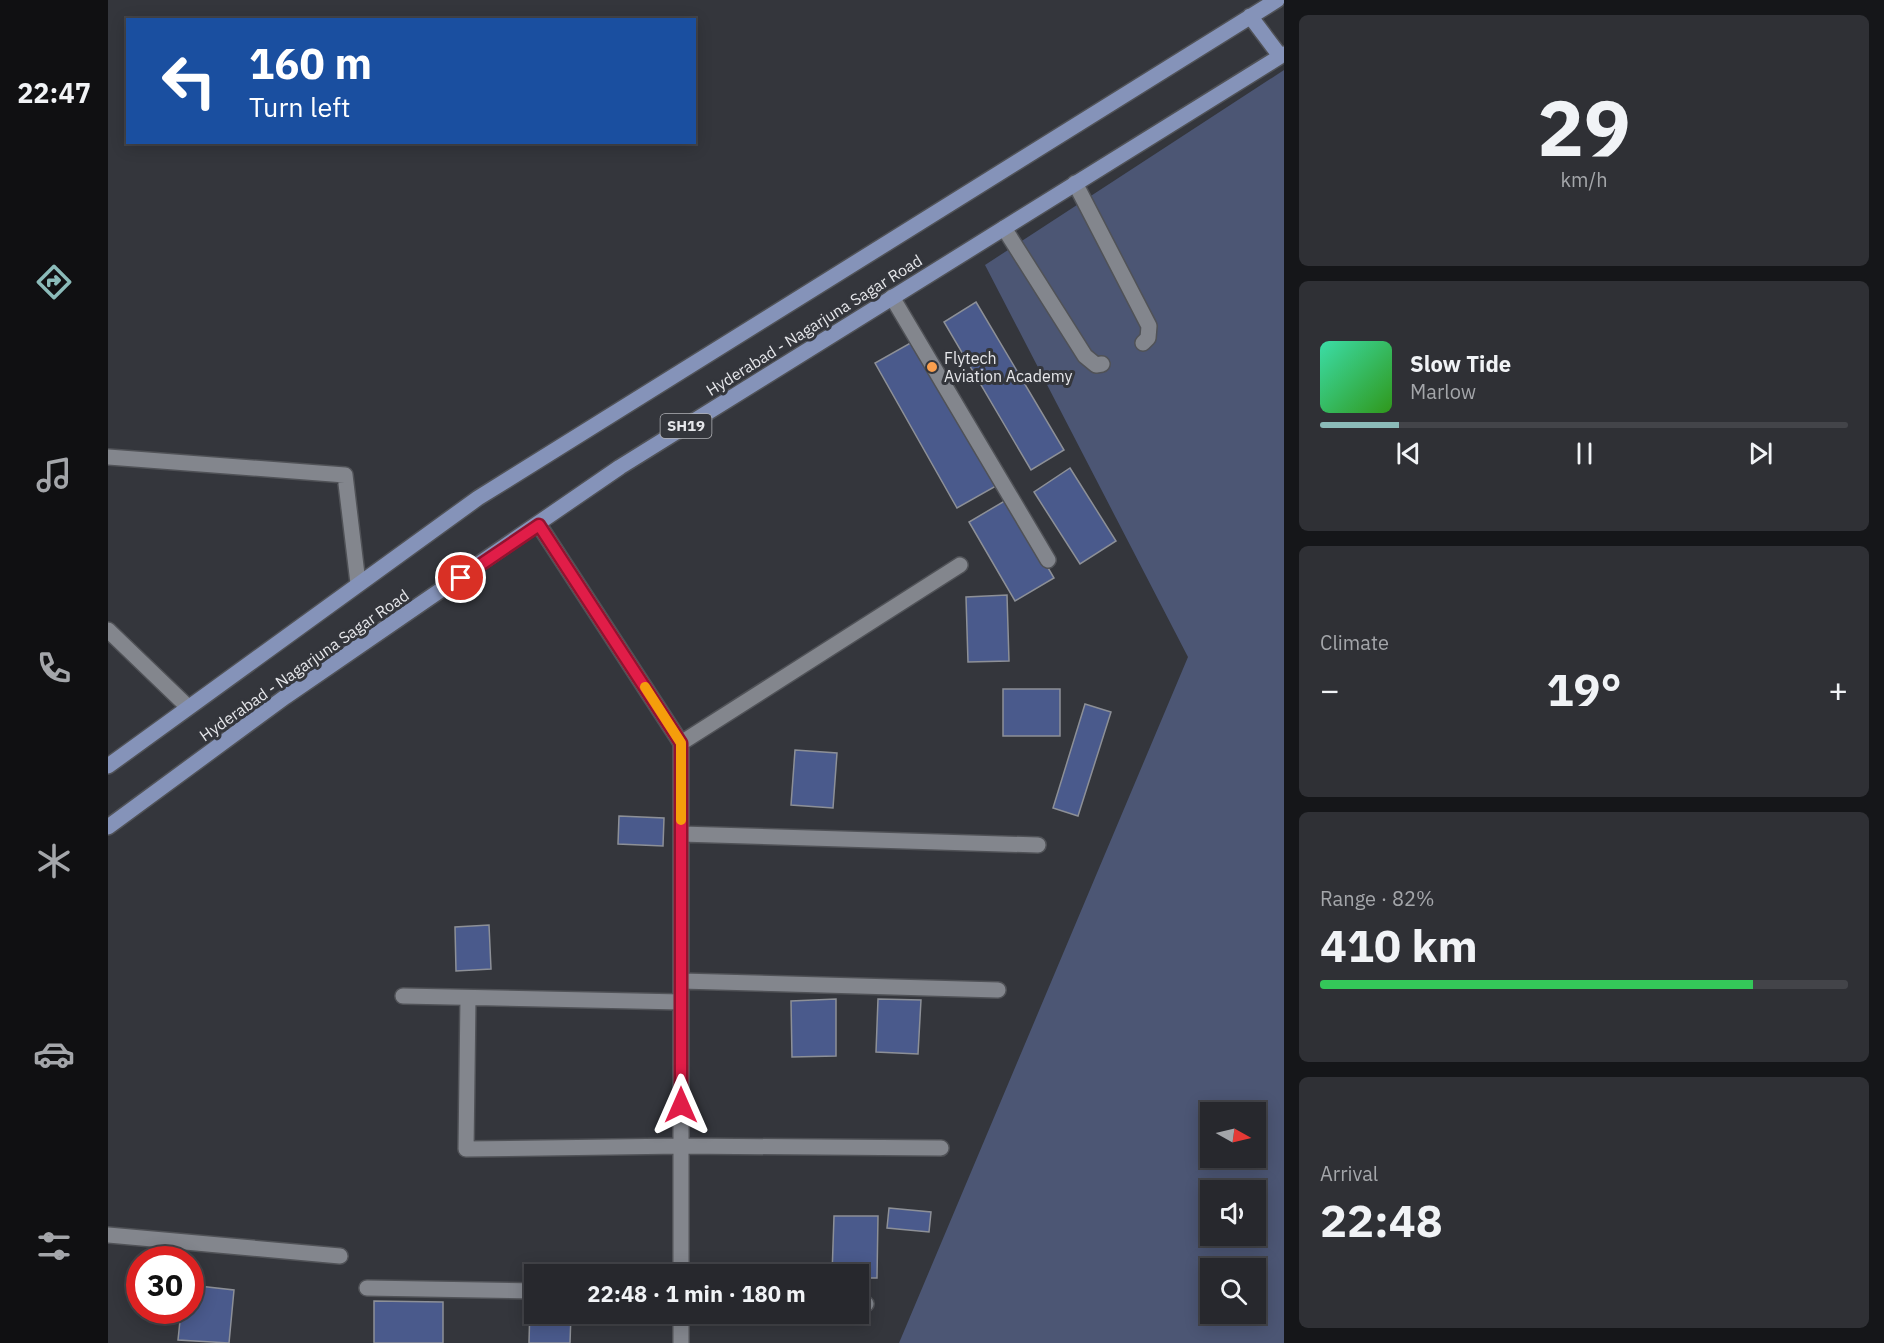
<!DOCTYPE html>
<meta charset="utf-8">
<style>
:root{--surface:#27282d;--page:#2f3035;--text:#f1f3f6;--muted:#a4a6aa;--line:#434449;--accent:#8bbbb9}
body{margin:0;font-family:"IBM Plex Sans",sans-serif;background:var(--page);color:var(--text);height:100vh;display:flex;flex-direction:column;font-size:22px;white-space:nowrap}
*{box-sizing:border-box;margin:0}
p{font-size:20px;color:var(--muted)}
.icon{flex:none;width:33px;height:33px;fill:none;stroke:currentColor;stroke-width:2;stroke-linecap:round;stroke-linejoin:round}
.map{position:relative;flex:1;overflow:hidden}
.panel{display:flex;flex-direction:column;gap:15px;padding:15px;background:#151619;width:600px}
.panel>*{flex:none}
.top-card{position:absolute;left:18px;top:18px;width:570px;height:126px;border-radius:0px;box-shadow:0 3px 15px #0003,0 0 0 2px var(--line);background:#1a4fa0;color:#fff;overflow:hidden}
.needle{width:39px;rotate:98deg}
.buttons{position:absolute;left:1092px;top:1102px;display:grid;gap:12px}
.buttons a{display:grid;place-items:center;width:66px;height:66px;border-radius:0px;background:var(--surface);box-shadow:0 3px 15px #0003,0 0 0 2px var(--line);font-size:30px}
.speed{position:absolute;left:18px;top:1246px;display:flex;gap:12px;font-size:30px;font-weight:700;text-align:center}
.speed>*{display:grid;place-content:center;width:78px;height:78px;border-radius:50%;background:var(--surface);box-shadow:0 3px 15px #0003,0 0 0 2px var(--line);line-height:1}
.speed .limit{border:9px solid #d22;background:#fff;color:#111}
.pin{position:absolute;display:grid;place-items:center;width:51px;height:51px;color:#fff;margin:-26px;border:3px solid #fff;border-radius:50%;box-shadow:0 2px 6px #0007}
.me{position:absolute;width:66px;margin:-33px;rotate:0deg;stroke-linejoin:round;filter:drop-shadow(0 0 4px #0008)}
.turn{display:flex;align-items:center;gap:21px;height:126px;padding:0 24px;font-size:27px}
.turn .icon{width:78px;height:78px;stroke-width:2.5}
.turn b{display:block;font-size:42px;line-height:51px}
.big{font-size:45px;font-weight:800;line-height:1.1}
.panel .widget{flex:1;display:flex;flex-direction:column;justify-content:center;gap:9px;min-width:0;padding:0 21px;border-radius:9px;background:var(--page)}
.panel .dial{align-items:center;gap:0}
.dial b{font-size:78px;line-height:1}
.song{display:flex;align-items:center;gap:18px}
.cover{width:72px;height:72px;border-radius:9px;background:linear-gradient(135deg,hsl(160 70% 55%),hsl(110 70% 35%))}
.played{height:6px;border-radius:3px;background:linear-gradient(90deg,var(--accent) 15%,var(--line) 15%)}
.keys{display:flex;justify-content:space-around;direction:ltr}
.heat{display:flex;justify-content:space-between;align-items:center;font-size:33px;direction:ltr}
.charge{height:9px;border-radius:4px;background:linear-gradient(90deg,#34c759 82%,var(--line) 0)}
.trip{position:absolute;left:416px;top:1264px;width:345px;height:60px;border-radius:0px;background:var(--surface);box-shadow:0 3px 15px #0003,0 0 0 2px var(--line);font-weight:800;line-height:60px;text-align:center}
main{display:flex;flex:1;min-height:0}
.tabs{display:flex;flex-direction:column;width:108px;justify-content:space-around;align-items:center;background:#101012;color:var(--muted)}
.tabs .icon{width:42px;height:42px}
.tabs .selected{color:var(--accent)}
.tabs b{font-size:27px;color:var(--text)}
.map>svg:first-child{display:block}
</style>
<main>
<nav class="tabs">
<b>22:47</b>
<svg class="icon selected" aria-label="directions" viewBox="0 0 24 24"><path d="M12 3l9 9-9 9-9-9zM9 14v-3h6M13 9l2 2-2 2"/></svg>
<svg class="icon" aria-label="music" viewBox="0 0 24 24"><path d="M9 18V5l10-2v13"/><circle cx="6" cy="18" r="3"/><circle cx="16" cy="16" r="3"/></svg>
<svg class="icon" aria-label="phone" viewBox="0 0 24 24"><path d="M5 4h4l2 5-3 2q2 4 5 5l2-3 5 2v4C11 20 4 13 5 4z"/></svg>
<svg class="icon" aria-label="climate" viewBox="0 0 24 24"><path d="M12 3v18M4 7l16 10M4 17L20 7"/></svg>
<svg class="icon" aria-label="car" viewBox="0 0 24 24"><path d="M5 17H2v-5l4-1 3-4h7l3 4 3 1v5h-3M9 17h6M6 11h13"/><circle cx="7" cy="17" r="2"/><circle cx="17" cy="17" r="2"/></svg>
<svg class="icon" aria-label="filters" viewBox="0 0 24 24"><path d="M4 7h16M4 17h16"/><circle cx="9" cy="7" r="2"/><circle cx="15" cy="17" r="2"/></svg>
</nav>
<div class="map">
<svg width="1176" height="1343" viewBox="0 0 1176 1343">
<rect width="100%" height="100%" fill="#34363c"/>
<!-- green -->
<path fill="#4c5674" fill-rule="evenodd" d="M1176,70V1343H791L1080,657L877,265ZM1102,1113H1148V1158H1102ZM1102,1191H1148V1236H1102ZM1102,1269H1148V1314H1102Z"/>
<!-- building -->
<path fill="#4a5a8c" stroke="#8d9097" stroke-width="1.5" d="M868,302L956,450L923,470L836,322Z
M806,341L888,486L849,508L767,363Z
M962,468L1008,541L972,564L926,492Z
M900,499L946,578L907,601L861,522Z
M899,595L901,661L860,662L858,597Z
M895,689H952V736H895Z
M977,704L1003,712L970,816L945,808Z
M687,750L729,753L725,808L683,805Z
M511,816L556,818L555,846L510,844Z
M381,925L383,969L348,971L347,927Z
M728,999V1056L684,1057L683,1001Z
M770,999L813,1000L810,1054L768,1052Z
M781,1208L823,1212L821,1232L779,1228Z
M726,1216H770L769,1278H750V1275H724Z
M82,1285L126,1290L121,1343L70,1340L73,1311H82Z
M266,1301L335,1302V1343H266Z
M422,1304H426V1314H463L462,1343H421Z"/>
<g fill="none" stroke-linecap="round" stroke-linejoin="round">
<defs>
<path id="service" d="M967,183L1041,326L1040,338L1035,343
M896,228L977,356L988,365L994,364
M784,297L940,560"/>
<path id="minor" d="M0,457L237,475L250,583
M431,525L573,743V1275
M0,630L80,707
M573,743L852,565
M573,834L930,845
M573,981L890,990
M295,996L573,1002
M360,998L358,1149L573,1146L833,1148
M0,1235L232,1256
M259,1288L426,1291
M750,1305L758,1304
M573,1343V1314"/>
<path id="primary" d="M1142,16L1172,56
M0,766L370,498L1169,0
M0,827L177,697L512,467L1176,54"/>
</defs>
<!-- service casing -->
<use href="#service" stroke="#505257" stroke-width="18"/>
<!-- minor casing -->
<use href="#minor" stroke="#505257" stroke-width="18"/>
<!-- primary casing -->
<use href="#primary" stroke="#505257" stroke-width="18"/>
<!-- service -->
<use href="#service" stroke="#83868d" stroke-width="15"/>
<!-- minor -->
<use href="#minor" stroke="#83868d" stroke-width="15"/>
<!-- primary -->
<use href="#primary" stroke="#8593b9" stroke-width="15"/>
</g>
<g fill="none" stroke-linecap="round" stroke-linejoin="round">
<defs>
<path id="route" d="M353,578L431,525L573,743V1105"/>
</defs>
<!-- route casing -->
<use href="#route" stroke="#92132f" stroke-width="15"/>
<!-- route -->
<use href="#route" stroke="#e11d48" stroke-width="10"/>
<!-- slow -->
<path stroke="#f59e0b" stroke-width="10" d="M537,687L573,743V820"/>
</g>
<!-- markers -->
<circle fill="#fa9f4e" stroke="#34363c" stroke-width="2" cx="824" cy="367" r="6"/>
<g text-anchor="middle" stroke-width="6" stroke-linejoin="round" paint-order="stroke">
<!-- shield labels -->
<rect fill="#34363c" stroke="#b1b2b6" stroke-width="1.5" x="552.5" y="414" width="51" height="24" rx="4.5"/>
<g font-size="15" font-weight="bold" fill="#e6e7eb">
<text x="578" y="431">SH19</text>
</g>
<!-- street labels -->
<g font-size="16" fill="#e6e7eb" stroke="#34363c">
<text transform="translate(706 325) rotate(-32)" y="6">Hyderabad - Nagarjuna Sagar Road</text>
<text transform="translate(196 665) rotate(-35)" y="6">Hyderabad - Nagarjuna Sagar Road</text>
</g>
<!-- poi labels -->
<g font-size="16" fill="#e6e7eb" stroke="#34363c" text-anchor="start">
<text x="836" y="364">Flytech<tspan x="836" dy="18">Aviation Academy</tspan></text>
</g>
</g>
</svg>
<div class="buttons">
<a><svg class="needle" viewBox="-14 -14 28 28"><path d="M0-13l5 13h-10z" fill="#e53935"/><path d="M0 13l5-13h-10z" fill="#a4a6aa"/></svg></a>
<a><svg class="icon" aria-label="sound" viewBox="0 0 24 24"><path d="M4 9h4l5-4v14l-5-4H4zM17 9q2 3 0 6"/></svg></a>
<a><svg class="icon" aria-label="search" viewBox="0 0 24 24"><circle cx="10" cy="10" r="6"/><path d="M15 15l6 6"/></svg></a>
</div>
<div class="speed"><div class="limit">30</div></div>
<div class="pin" style="left:353px;top:578px;background:#d93025"><svg class="icon" aria-label="arrive" viewBox="0 0 24 24"><path d="M6 21V4h12l-3 4 3 4H6"/></svg></div>
<svg class="me" style="left:573px;top:1105px" viewBox="-20 -20 40 40"><path d="M0-17L14 15 0 8-14 15z" fill="#e11d48" stroke="#fff" stroke-width="4"/></svg>
<div class="trip">22:48 · 1 min · 180 m</div>
<div class="top-card">
<div class="turn"><svg class="icon" aria-label="left" viewBox="0 0 24 24"><path d="M17 20v-9H6M10 6l-5 5 5 5"/></svg><div><b>160 m</b>Turn left</div></div>
</div>
</div>
<section class="panel">
<div class="widget dial"><b>29</b><p>km/h</p></div>
<div class="widget">
<div class="song"><i class="cover"></i><div><b>Slow Tide</b><p>Marlow</p></div></div>
<div class="played"></div>
<div class="keys"><svg class="icon" aria-label="previous" viewBox="0 0 24 24"><path d="M18 5L8 12l10 7zM5 5v14"/></svg><svg class="icon" aria-label="pause" viewBox="0 0 24 24"><path d="M8 5v14M16 5v14"/></svg><svg class="icon" aria-label="next" viewBox="0 0 24 24"><path d="M6 5l10 7-10 7zM19 5v14"/></svg></div>
</div>
<div class="widget"><p>Climate</p>
<div class="heat"><a>−</a><b class="big">19°</b><a>+</a></div>
</div>
<div class="widget"><p>Range · 82%</p><b class="big">410 km</b><div class="charge"></div></div>
<div class="widget"><p>Arrival</p><b class="big">22:48</b></div>
</section>
</main>
